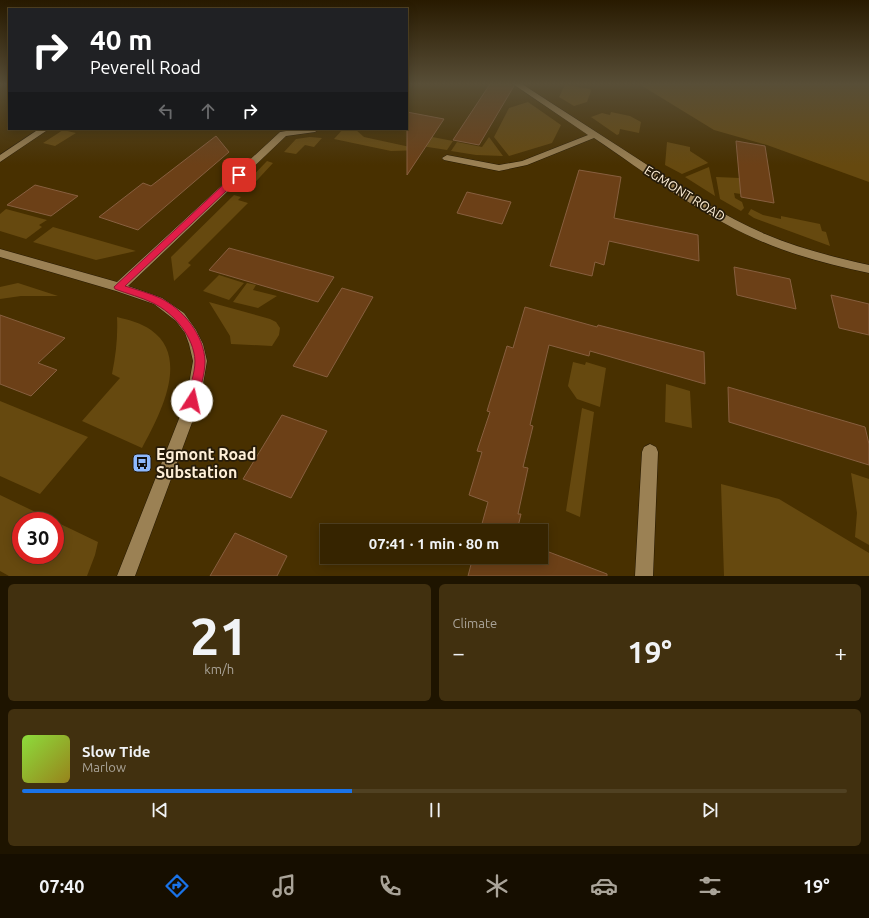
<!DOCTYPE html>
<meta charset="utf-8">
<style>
:root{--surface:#362400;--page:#41300f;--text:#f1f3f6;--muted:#aaa499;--line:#504122;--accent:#1a73e8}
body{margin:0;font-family:Ubuntu,sans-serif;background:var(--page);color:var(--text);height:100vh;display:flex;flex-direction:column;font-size:15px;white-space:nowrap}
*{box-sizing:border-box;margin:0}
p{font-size:13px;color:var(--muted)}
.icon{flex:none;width:22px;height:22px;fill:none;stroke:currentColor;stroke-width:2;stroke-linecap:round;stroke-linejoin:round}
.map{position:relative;height:576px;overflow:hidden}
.drawer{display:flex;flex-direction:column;gap:8px;padding:8px;background:#1e1400;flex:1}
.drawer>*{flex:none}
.banner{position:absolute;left:8px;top:8px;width:400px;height:122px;border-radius:0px;box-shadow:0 2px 10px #0003,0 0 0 1px var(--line);background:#202124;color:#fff;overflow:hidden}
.speed{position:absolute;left:12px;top:512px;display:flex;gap:8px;font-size:20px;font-weight:700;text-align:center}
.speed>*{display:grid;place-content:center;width:52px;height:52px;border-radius:50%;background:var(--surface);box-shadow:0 2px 10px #0003,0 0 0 1px var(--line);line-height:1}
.speed .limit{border:6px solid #d22;background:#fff;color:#111}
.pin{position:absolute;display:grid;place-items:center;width:34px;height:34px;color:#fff;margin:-17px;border-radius:8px;box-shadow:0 2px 6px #0006}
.me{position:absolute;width:44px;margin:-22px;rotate:10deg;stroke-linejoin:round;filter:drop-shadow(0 0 3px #0008)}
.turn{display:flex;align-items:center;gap:14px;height:84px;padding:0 16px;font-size:18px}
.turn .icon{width:52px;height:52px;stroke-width:2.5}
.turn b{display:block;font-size:28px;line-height:34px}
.lanes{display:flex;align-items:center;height:38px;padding:0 16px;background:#0003;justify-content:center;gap:20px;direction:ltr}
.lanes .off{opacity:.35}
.big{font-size:30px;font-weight:700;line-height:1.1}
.drawer .tile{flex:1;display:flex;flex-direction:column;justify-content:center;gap:6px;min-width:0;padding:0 14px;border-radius:6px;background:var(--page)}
.drawer .dial{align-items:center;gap:0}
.dial b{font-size:52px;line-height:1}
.song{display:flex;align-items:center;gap:12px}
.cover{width:48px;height:48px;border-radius:6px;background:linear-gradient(135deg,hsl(90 70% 55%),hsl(50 70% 35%))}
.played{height:4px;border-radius:2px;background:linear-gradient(90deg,var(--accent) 40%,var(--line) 40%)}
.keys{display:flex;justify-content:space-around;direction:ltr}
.heat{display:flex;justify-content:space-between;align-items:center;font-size:22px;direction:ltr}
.drawer .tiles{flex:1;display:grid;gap:8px;grid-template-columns:1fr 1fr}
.tile:last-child{grid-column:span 2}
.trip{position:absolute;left:320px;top:524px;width:228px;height:40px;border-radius:0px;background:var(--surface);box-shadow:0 2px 10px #0003,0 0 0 1px var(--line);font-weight:700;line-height:40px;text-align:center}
.dock{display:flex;height:64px;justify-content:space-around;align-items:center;background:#160e00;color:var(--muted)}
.dock .icon{width:28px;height:28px}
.dock .active{color:var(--accent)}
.dock b{font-size:18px;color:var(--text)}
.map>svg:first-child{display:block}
</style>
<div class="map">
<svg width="869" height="576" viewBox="0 0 869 576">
<rect width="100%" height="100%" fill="#483000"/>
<!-- green -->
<path fill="#66490f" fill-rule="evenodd" d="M639,84H869V182L767,145L714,130Z
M565,85L590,89L591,91L587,102L574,106L559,97Z
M528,102L561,125L552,143L509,156L494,137L509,108Z
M611,112L630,116L641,122L639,133L620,129L619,134L617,135L591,117L602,113L610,115Z
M343,129H355L364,137L424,150L391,151L334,139Z
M63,130L76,133L55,146L43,143Z
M422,135L453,141L447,150L415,145Z
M310,137L322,138L314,147L305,145L296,154L284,152L296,139Z
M489,137L503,156L476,155L451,151L457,142L482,147Z
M667,142L690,147V151L707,162L708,163L682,174L665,165Z
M267,161L273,163L246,192H237Z
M709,167L715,196L685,177Z
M716,177L740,178L741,194L734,193L735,198L742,202L744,208L741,211L720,199Z
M234,195L241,197L238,200L248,203L188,263L191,265L174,281L171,257Z
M6,209L47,220L39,225L42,227L26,239L0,231V214Z
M751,209L763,215L781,219V216L820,224L822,231L826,232L830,246L754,218L748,214Z
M53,227L136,251L96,260L33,242Z
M219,275L244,283L229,300L203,291Z
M18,283L58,296H21L0,299V287Z
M247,283L256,285L253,290L277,296L258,308L233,302Z
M209,302L270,319L276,322L280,328L279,335L272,346L231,344L230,336Z
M117,317C129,320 141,323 151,330C191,358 159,416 142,448L82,421L120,378L112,374C116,354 118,336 117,317Z
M573,362L585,365L586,362L606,368L600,407L577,399L568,386Z
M666,384L690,391L692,428L665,422Z
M0,401L88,437L40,494L0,476Z
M582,408L594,412L580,517L566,511Z
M851,473L869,479V545L855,537L857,513Z
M721,484L779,499L869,553V576H724Z
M0,495L98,542L95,555L87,576H9L0,571ZM21,521H55V555H21Z"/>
<!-- building -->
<path fill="#6c4017" stroke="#875f3f" d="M490,84H512L514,86L479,145L453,140Z
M407,112L444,119L407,175Z
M216,136L229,152L138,230L99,217L143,183L151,186Z
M736,141L765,146L774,203L741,197Z
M579,170L621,177L614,218L698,235L699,261L609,241L604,265L595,262L592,276L550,266Z
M35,185L78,196L51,216L7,205Z
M467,192L511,202L502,224L457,213Z
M229,248L334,277L318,302L209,270Z
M734,267L790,279L796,309L737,295Z
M342,288L373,297L327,377L293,366Z
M831,295L869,304V335L839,328Z
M525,307L597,327L598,325L704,352L705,384L590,351L589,356L549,345L530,425L533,426L523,467L528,468L518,514H521L517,531H480L488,502L469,495L482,452L477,451L490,412L487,411L507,346L513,348Z
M0,315L65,338L38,363L57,370L31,396L0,384Z
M728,387L865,427L869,444V465L729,422Z
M282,415L327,431L291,498L243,479Z
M235,533L287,556L277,576H210Z
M541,549L607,574V576H468L473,557H541Z"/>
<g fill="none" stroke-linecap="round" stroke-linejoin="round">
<defs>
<path id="street" d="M513,84H522C565,112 609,140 652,168C688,192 725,217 765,234C798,248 833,257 869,265V273C831,265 792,255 756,239C698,213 646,173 594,138L527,165L499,171L444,160L442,158L447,155L499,165L522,161L588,135Z
M39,129H49L0,162V155Z
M299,129H319L315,132L286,136L128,286L162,298L184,313L196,330L203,344L207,361L200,401L135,576H117L186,401L193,361L189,344L185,333L176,321L154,304L116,291L0,257V249L117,282L280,132Z
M650,444L656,447L658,452L653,576H635L642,452L644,447Z"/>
</defs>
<!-- street casing -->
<use href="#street" stroke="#271a04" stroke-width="1"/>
<!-- street -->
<use href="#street" fill="#9b8154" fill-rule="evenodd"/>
</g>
<!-- sky -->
<linearGradient id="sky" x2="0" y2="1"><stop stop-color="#281a00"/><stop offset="0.51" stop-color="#584e37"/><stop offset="1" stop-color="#584e37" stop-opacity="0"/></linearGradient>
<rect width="869" height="165" fill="url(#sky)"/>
<!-- route -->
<path fill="#e11d48" stroke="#92132f" d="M239,172L243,175L242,176L125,286C137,290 149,293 160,298C183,309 204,335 205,361C205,374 200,388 198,401L196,404L192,406L189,404L187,401C189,388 195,374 195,361C194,337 174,313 153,303C141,297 128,294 115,289L114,287L236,173Z"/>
<!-- icons -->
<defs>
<symbol id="bus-square" viewBox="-11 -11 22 22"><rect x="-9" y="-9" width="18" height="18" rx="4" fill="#8eb9fd" stroke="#261b09"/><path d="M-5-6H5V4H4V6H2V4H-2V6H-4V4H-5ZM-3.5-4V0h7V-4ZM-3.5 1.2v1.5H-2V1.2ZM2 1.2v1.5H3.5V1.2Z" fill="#111"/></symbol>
</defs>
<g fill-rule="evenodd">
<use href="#bus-square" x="131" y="452" width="22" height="22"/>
</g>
<g text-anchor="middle" stroke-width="3.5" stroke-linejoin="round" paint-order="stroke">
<!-- street labels -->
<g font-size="13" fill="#feefd8" stroke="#261b09">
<text transform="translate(685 193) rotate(32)" y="5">EGMONT ROAD</text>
</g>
<!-- near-poi labels -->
<g font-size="16" font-weight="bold" fill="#feefd8" stroke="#261b09" text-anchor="start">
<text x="156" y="460">Egmont Road<tspan x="156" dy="18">Substation</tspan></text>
</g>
</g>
</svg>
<div class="speed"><div class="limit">30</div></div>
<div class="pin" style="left:239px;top:175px;background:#d93025"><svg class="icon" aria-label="arrive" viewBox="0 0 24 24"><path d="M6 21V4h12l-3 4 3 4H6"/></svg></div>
<svg class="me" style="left:192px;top:401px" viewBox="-20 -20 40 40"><circle r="19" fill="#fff"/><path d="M0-13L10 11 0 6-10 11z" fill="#e11d48"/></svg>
<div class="trip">07:41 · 1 min · 80 m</div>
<div class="banner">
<div class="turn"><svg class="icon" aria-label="right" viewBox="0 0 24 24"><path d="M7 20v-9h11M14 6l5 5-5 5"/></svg><div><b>40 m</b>Peverell Road</div></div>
<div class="lanes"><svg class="icon off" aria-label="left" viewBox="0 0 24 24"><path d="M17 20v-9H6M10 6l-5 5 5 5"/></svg><svg class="icon off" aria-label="ahead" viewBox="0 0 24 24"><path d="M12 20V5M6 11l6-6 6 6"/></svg><svg class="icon" aria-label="right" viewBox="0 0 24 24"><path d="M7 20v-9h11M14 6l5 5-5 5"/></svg></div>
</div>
</div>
<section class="drawer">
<div class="tiles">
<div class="tile dial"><b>21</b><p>km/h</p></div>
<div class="tile"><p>Climate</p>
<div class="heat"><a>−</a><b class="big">19°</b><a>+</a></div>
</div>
<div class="tile">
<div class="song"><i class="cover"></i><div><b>Slow Tide</b><p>Marlow</p></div></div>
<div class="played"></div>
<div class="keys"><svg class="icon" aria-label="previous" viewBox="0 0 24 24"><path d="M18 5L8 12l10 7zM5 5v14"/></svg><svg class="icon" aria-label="pause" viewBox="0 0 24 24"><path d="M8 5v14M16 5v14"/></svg><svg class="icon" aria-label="next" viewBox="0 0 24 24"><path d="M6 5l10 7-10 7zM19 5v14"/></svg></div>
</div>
</div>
</section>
<nav class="dock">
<b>07:40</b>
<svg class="icon active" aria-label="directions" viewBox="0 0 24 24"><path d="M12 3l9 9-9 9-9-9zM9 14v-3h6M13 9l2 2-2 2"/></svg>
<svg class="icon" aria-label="music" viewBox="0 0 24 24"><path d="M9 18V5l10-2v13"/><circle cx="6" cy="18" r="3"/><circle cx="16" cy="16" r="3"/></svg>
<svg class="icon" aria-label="phone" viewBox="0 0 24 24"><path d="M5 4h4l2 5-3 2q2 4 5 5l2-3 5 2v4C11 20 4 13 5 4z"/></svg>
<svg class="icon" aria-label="climate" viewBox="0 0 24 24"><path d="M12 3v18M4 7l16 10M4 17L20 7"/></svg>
<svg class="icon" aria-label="car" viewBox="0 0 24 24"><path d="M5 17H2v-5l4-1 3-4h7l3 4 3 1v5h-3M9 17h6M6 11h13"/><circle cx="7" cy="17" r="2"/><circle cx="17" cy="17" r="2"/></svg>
<svg class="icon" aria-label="filters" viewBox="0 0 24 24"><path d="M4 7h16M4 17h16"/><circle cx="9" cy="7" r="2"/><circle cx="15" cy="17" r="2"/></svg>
<b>19°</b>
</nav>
